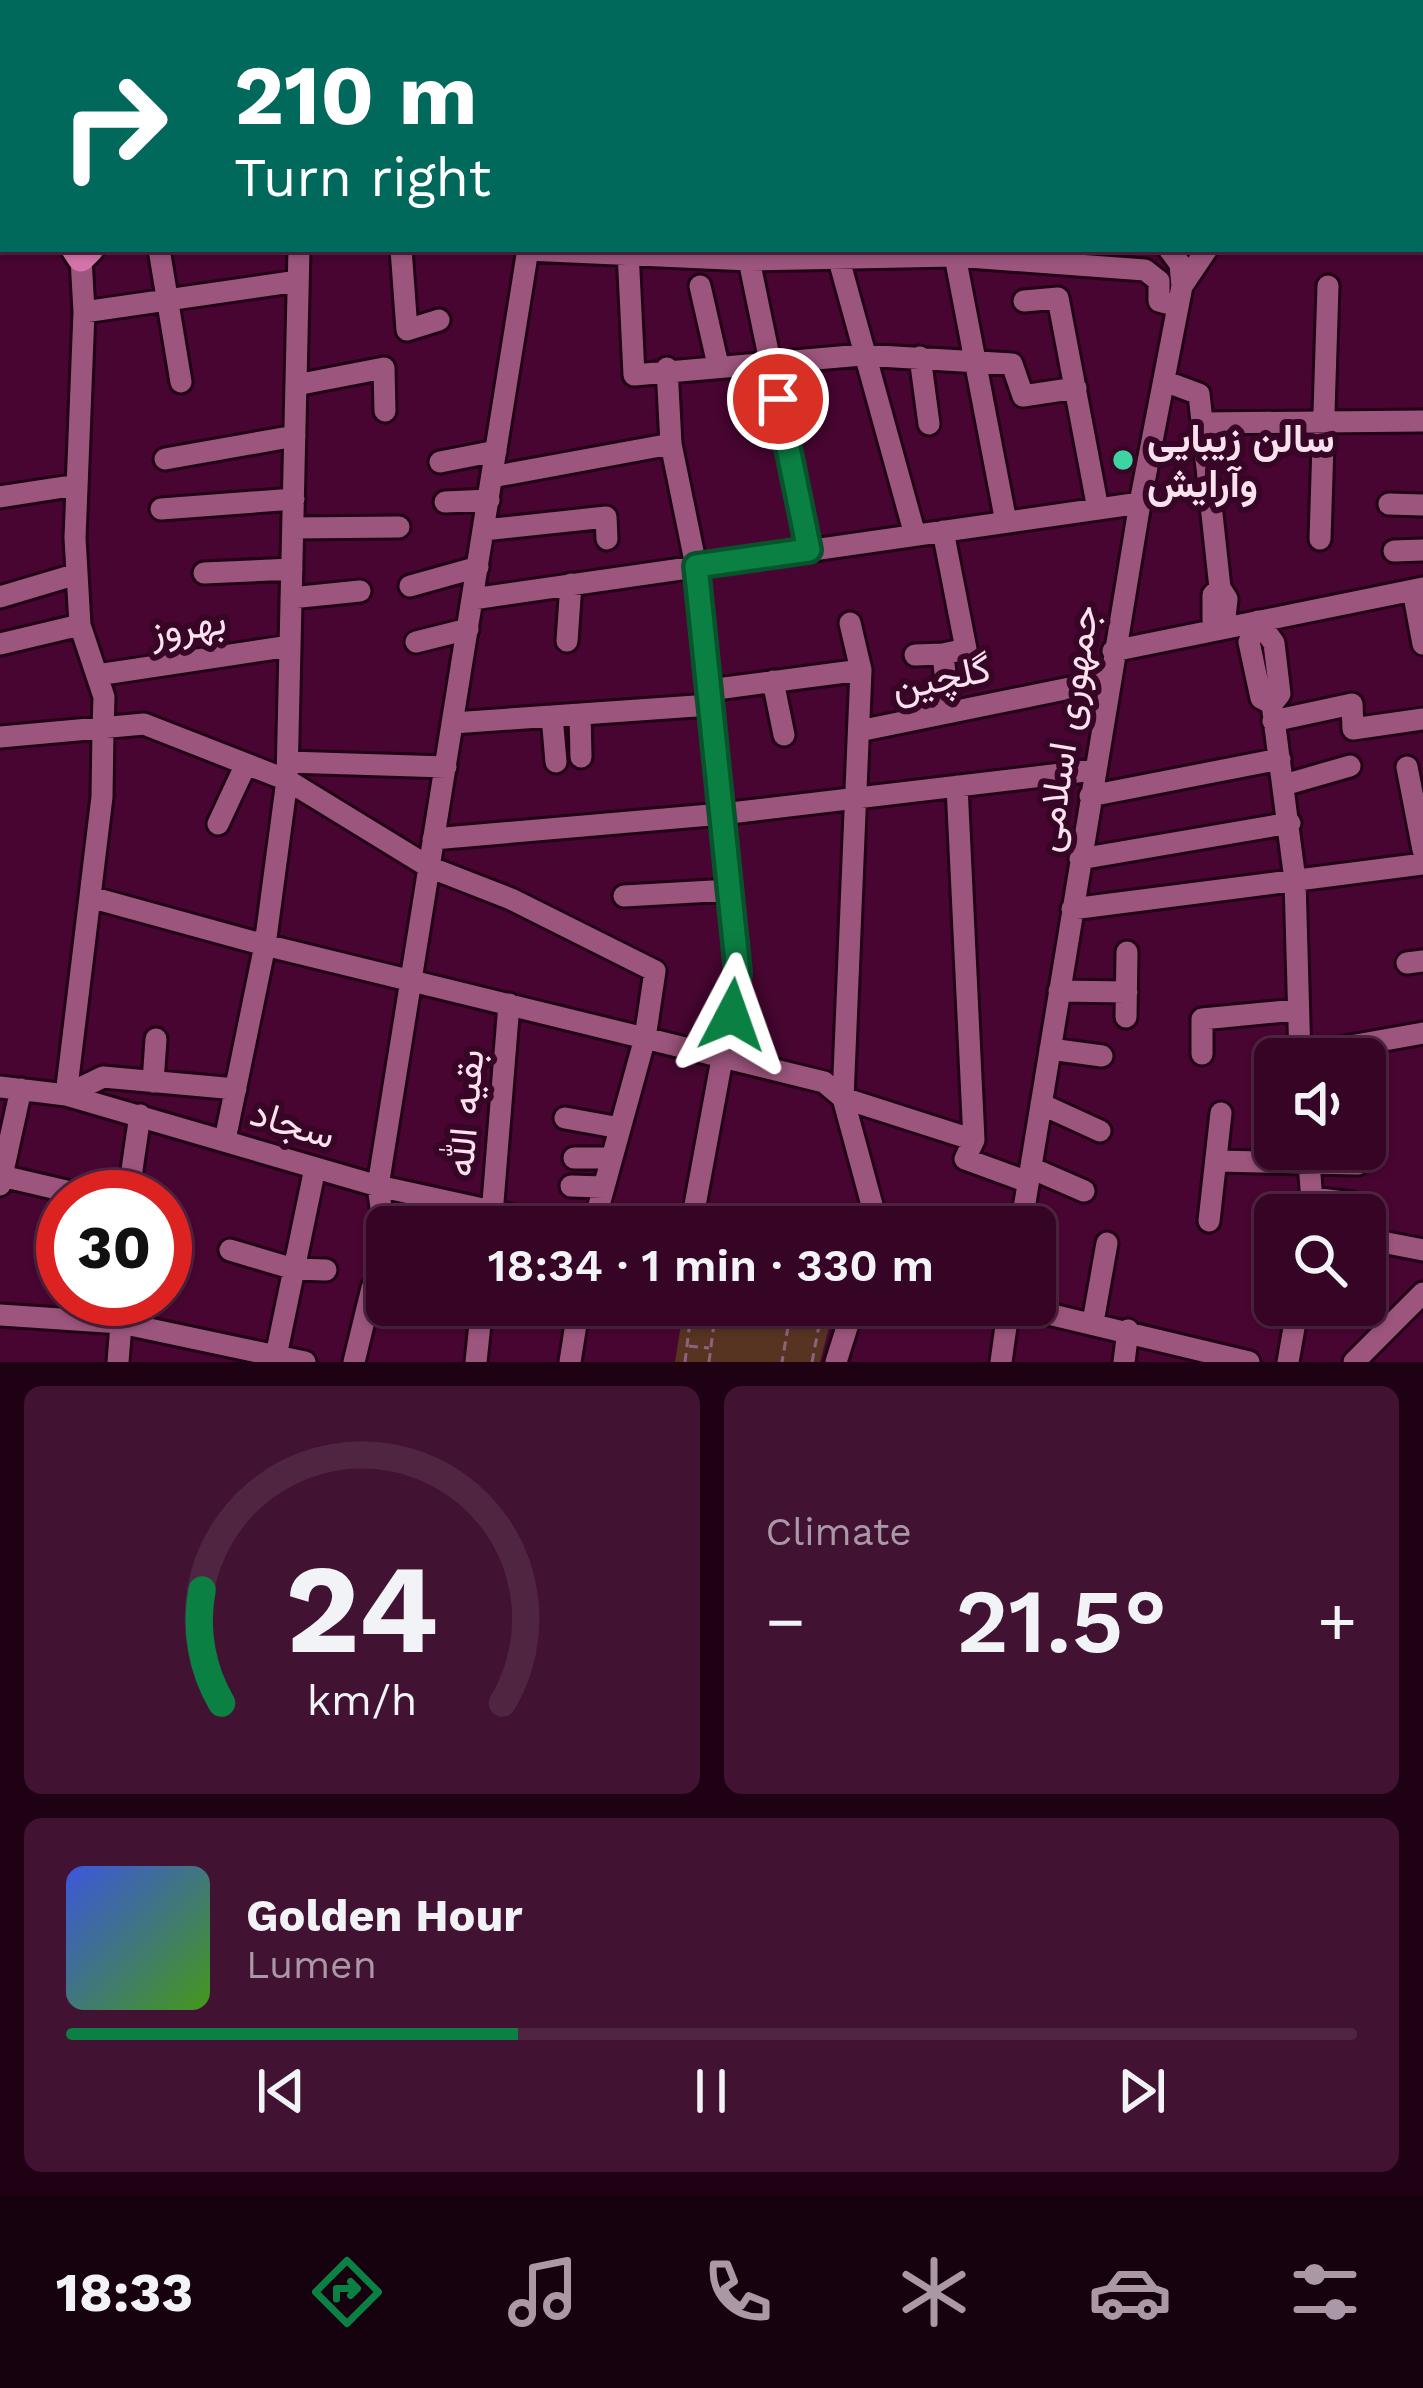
<!DOCTYPE html>
<meta charset="utf-8">
<style>
:root{--surface:#360425;--page:#411232;--text:#f1f3f6;--muted:#aa98a7;--line:#502542;--accent:#0b8043}
body{margin:0;font-family:"Work Sans",Vazirmatn,sans-serif;background:var(--page);color:var(--text);height:100vh;display:flex;flex-direction:column;font-size:45px;white-space:nowrap}
*{box-sizing:border-box;margin:0}
p{font-size:39px;color:var(--muted)}
.icon{flex:none;width:66px;height:66px;fill:none;stroke:currentColor;stroke-width:2;stroke-linecap:round;stroke-linejoin:round}
.map{position:relative;height:1362px;overflow:hidden}
.details{display:flex;flex-direction:column;gap:24px;padding:24px;background:#1e0214;flex:1}
.details>*{flex:none}
.banner{position:absolute;left:0px;top:0px;width:1425px;height:252px;box-shadow:0 3px 9px #0004,0 0 0 3px var(--line);background:#00695c;color:#fff;overflow:hidden}
.fabs{position:absolute;left:1254px;top:1038px;display:grid;gap:24px}
.fabs a{display:grid;place-items:center;width:132px;height:132px;border-radius:18px;background:var(--surface);box-shadow:0 3px 9px #0004,0 0 0 3px var(--line);font-size:60px}
.speed{position:absolute;left:36px;top:1170px;display:flex;gap:24px;font-size:60px;font-weight:700;text-align:center}
.speed>*{display:grid;place-content:center;width:156px;height:156px;border-radius:50%;background:var(--surface);box-shadow:0 3px 9px #0004,0 0 0 3px var(--line);line-height:1}
.speed .limit{border:18px solid #d22;background:#fff;color:#111}
.pin{position:absolute;display:grid;place-items:center;width:102px;height:102px;color:#fff;margin:-51px;border:6px solid #fff;border-radius:50%;box-shadow:0 3px 12px #0007}
.me{position:absolute;width:132px;margin:-66px;rotate:4deg;stroke-linejoin:round;filter:drop-shadow(0 0 9px #0008)}
.turn{display:flex;align-items:center;gap:42px;height:252px;padding:0 36px;font-size:54px}
.turn .icon{width:156px;height:156px;stroke-width:2.5}
.turn b{display:block;font-size:84px;line-height:102px}
.big{font-size:90px;font-weight:600;line-height:1.1}
.details .widget{flex:1;display:flex;flex-direction:column;justify-content:center;gap:18px;min-width:0;padding:0 42px;border-radius:18px;background:var(--page)}
.details .dial{align-items:center;gap:0}
.dial svg{height:312px;overflow:visible;fill:none;stroke:var(--line);stroke-width:7;stroke-linecap:round;text-anchor:middle}
.dial text{fill:var(--text);stroke:none}
.song{display:flex;align-items:center;gap:36px}
.cover{width:144px;height:144px;border-radius:18px;background:linear-gradient(135deg,hsl(230 70% 55%),hsl(100 70% 35%))}
.played{height:12px;border-radius:6px;background:linear-gradient(90deg,var(--accent) 35%,var(--line) 35%)}
.keys{display:flex;justify-content:space-around;direction:ltr}
.heat{display:flex;justify-content:space-between;align-items:center;font-size:66px;direction:ltr}
.details .tiles{flex:1;display:grid;gap:24px;grid-template-columns:1fr 1fr}
.widget:last-child{grid-column:span 2}
.trip{position:absolute;left:366px;top:1206px;width:690px;height:120px;border-radius:18px;background:var(--surface);box-shadow:0 3px 9px #0004,0 0 0 3px var(--line);font-weight:600;line-height:120px;text-align:center}
.tabs{display:flex;height:192px;justify-content:space-around;align-items:center;background:#16020f;color:var(--muted)}
.tabs .icon{width:84px;height:84px}
.tabs .selected{color:var(--accent)}
.tabs b{font-size:54px;color:var(--text)}
.map>svg:first-child{display:block}
</style>
<div class="map">
<svg width="1423" height="1362" viewBox="0 0 1423 1362">
<rect width="100%" height="100%" fill="#480531"/>
<!-- green -->
<path fill="#573321" d="M684,1305H835L820,1362H675Z"/>
<g fill="none" stroke-linecap="round" stroke-linejoin="round">
<defs>
<path id="minor" d="M129,0V3
M199,0V3
M321,0V3
M426,0V3
M884,0V3
M1081,0L1082,3
M1253,0V3
M525,3V0
M629,3V0
M747,3V0
M1325,3V0
M159,249L181,382
M299,249L287,780L265,945L824,1082L843,1098L878,1227
M401,249L407,330L439,320
M1169,249L1180,264L1182,286
M527,250L749,260L955,256L1145,270L1159,281V301L1178,306
M628,251L634,375L862,355L1012,364L1023,396L1076,388
M955,256L1006,522
M749,260L809,550
M839,260L915,535
M700,286L718,365
M1024,301L1058,298L1098,509
M84,312L298,281
M920,357L929,424
M667,368L671,444L696,566L738,972L691,1227
M1164,381L1199,394L1220,588
M296,385L384,368L385,411
M1203,423L1423,421
M165,459L295,436
M440,462L496,451
M492,477L671,444
M0,497L77,485
M445,502L489,500
M1389,504L1423,505
M161,509L294,499
M293,528L399,527
M484,530L606,517L607,539
M943,531L966,649L943,654L949,712
M1320,539L1328,286
M1394,551L1423,550
M204,573L292,569
M410,586L478,567
M1220,588L1227,599L1224,627L1213,620V595Z
M1413,590L1423,644
M0,597L77,574
M291,598L360,591
M473,599L1140,503
M1258,621L1274,643L1280,694L1272,704L1261,698L1249,642Z
M850,623L861,670L843,1098L974,1140L957,786
M567,641L571,584
M416,642L468,629
M0,644L80,625
M1113,651L1423,588
M915,655L943,654
M97,675L290,646
M773,681L784,735
M709,690L861,670
M1272,704L1295,880L1300,1059
M580,714L581,757
M552,716L556,762
M1273,721L1352,704L1353,729L1423,719
M453,723L710,705
M859,731L1109,680
M0,737L144,724L287,780L429,867L511,899L655,971L645,1038L593,1227
M288,762L446,767
M1407,767L1423,850
M1284,785L1350,766
M1090,796L1280,759
M218,824L246,764
M433,839L722,814L1094,770
M1080,859L1290,823
M624,896L730,890
M90,897L265,945L225,1140
M1072,909L1423,864
M1407,963L1423,961
M1059,991L1127,992
M1126,1017L1127,952
M1050,1049L1102,1056
M1202,1054V1019L1296,1010
M1300,1055L1423,1033
M153,1082L156,1039
M0,1087L66,1095L378,1186L565,1227
M66,1095L102,797L103,729L104,697L80,625L75,538L84,312L81,258
M66,1095L103,1077L236,1089
M1041,1104L1100,1131
M565,1118L620,1128
M974,1140L965,1159L1028,1182
M1308,1149L1313,1215
M574,1158H612
M1217,1161L1358,1164
M1031,1168L1084,1191
M6,1177L92,1197
M0,1185L21,1089
M571,1186L604,1187
M128,1197L140,1115
M1312,1198L1352,1203
M1209,1221L1221,1113
M491,1227L509,1004
M1021,1227L1140,503L1182,286L1207,249
M384,1229L378,1186L528,249
M1387,1243L1423,1250
M230,1250L294,1269L326,1270
M1011,1305L1249,1362
M0,1315L121,1323L305,1362
M1093,1322L1107,1243
M276,1356L315,1168
M118,1362L123,1299
M354,1362L372,1288
M476,1362L482,1305
M570,1362L579,1305
M836,1362L854,1305
M1001,1362L1009,1305
M1124,1362L1128,1330
M1288,1362L1298,1305
M1354,1362L1423,1293"/>
<path id="major" d="M0,176H3
M0,204H3
M1422,227H1423
M75,249L81,258L90,249"/>
</defs>
<!-- minor casing -->
<use href="#minor" stroke="#220215" stroke-width="27"/>
<!-- major casing -->
<use href="#major" stroke="#220215" stroke-width="33"/>
<!-- path -->
<path stroke="#91607f" stroke-width="3" stroke-dasharray="9 6" stroke-linecap="butt" d="M756,1321L758,1305
M689,1346L709,1348
M685,1362L692,1305
M709,1362L715,1316L788,1327L782,1362
M812,1362L823,1305"/>
<!-- minor -->
<use href="#minor" stroke="#9c557d" stroke-width="21"/>
<!-- major -->
<use href="#major" stroke="#d474ab" stroke-width="27"/>
</g>
<g fill="none" stroke-linecap="round" stroke-linejoin="round">
<defs>
<path id="route" d="M732,1015L738,972L696,566L809,550L778,399"/>
</defs>
<!-- route casing -->
<use href="#route" stroke="#07532c" stroke-width="30"/>
<!-- route -->
<use href="#route" stroke="#0b8043" stroke-width="21"/>
</g>
<!-- markers -->
<circle fill="#3ed4a2" stroke="#370525" stroke-width="4.5" cx="1123" cy="460" r="12"/>
<g text-anchor="middle" stroke-width="12" stroke-linejoin="round" paint-order="stroke">
<!-- poi labels -->
<g font-size="39" font-weight="bold" fill="#fae1ee" stroke="#370525" text-anchor="start">
<text x="1147" y="452">سالن زیبایی<tspan x="1147" dy="45">وآرایش</tspan></text>
</g>
<!-- street labels -->
<g font-size="39" fill="#fae1ee" stroke="#370525">
<text transform="translate(188 625) rotate(-9)" y="14">بهروز</text>
<text transform="translate(941 677) rotate(-12)" y="14">گلچین</text>
<text transform="translate(1065 728) rotate(-81)" y="14">جمهوری اسلامی</text>
<text transform="translate(464 1113) rotate(-85)" y="14">بقیه الله</text>
<text transform="translate(293 1123) rotate(17)" y="14">سجاد</text>
</g>
</g>
</svg>
<div class="fabs">
<a><svg class="icon" aria-label="sound" viewBox="0 0 24 24"><path d="M4 9h4l5-4v14l-5-4H4zM17 9q2 3 0 6"/></svg></a>
<a><svg class="icon" aria-label="search" viewBox="0 0 24 24"><circle cx="10" cy="10" r="6"/><path d="M15 15l6 6"/></svg></a>
</div>
<div class="speed"><div class="limit">30</div></div>
<div class="pin" style="left:778px;top:399px;background:#d93025"><svg class="icon" aria-label="arrive" viewBox="0 0 24 24"><path d="M6 21V4h12l-3 4 3 4H6"/></svg></div>
<svg class="me" style="left:732px;top:1015px" viewBox="-20 -20 40 40"><path d="M0-17L14 15 0 8-14 15z" fill="#0b8043" stroke="#fff" stroke-width="4"/></svg>
<div class="trip">18:34 · 1 min · 330 m</div>
<div class="banner">
<div class="turn"><svg class="icon" aria-label="right" viewBox="0 0 24 24"><path d="M7 20v-9h11M14 6l5 5-5 5"/></svg><div><b>210 m</b>Turn right</div></div>
</div>
</div>
<section class="details">
<div class="tiles">
<div class="widget dial"><svg viewBox="0 0 100 80">
<path d="M14 69A42 42 0 1 1 86 69"/>
<path d="M14 69A42 42 0 0 1 9 40" stroke="#0b8043"/>
<text x="50" y="56" font-size="32" font-weight="700">24</text>
<text x="50" y="72" font-size="11">km/h</text>
</svg></div>
<div class="widget"><p>Climate</p>
<div class="heat"><a>−</a><b class="big">21.5°</b><a>+</a></div>
</div>
<div class="widget">
<div class="song"><i class="cover"></i><div><b>Golden Hour</b><p>Lumen</p></div></div>
<div class="played"></div>
<div class="keys"><svg class="icon" aria-label="previous" viewBox="0 0 24 24"><path d="M18 5L8 12l10 7zM5 5v14"/></svg><svg class="icon" aria-label="pause" viewBox="0 0 24 24"><path d="M8 5v14M16 5v14"/></svg><svg class="icon" aria-label="next" viewBox="0 0 24 24"><path d="M6 5l10 7-10 7zM19 5v14"/></svg></div>
</div>
</div>
</section>
<nav class="tabs">
<b>18:33</b>
<svg class="icon selected" aria-label="directions" viewBox="0 0 24 24"><path d="M12 3l9 9-9 9-9-9zM9 14v-3h6M13 9l2 2-2 2"/></svg>
<svg class="icon" aria-label="music" viewBox="0 0 24 24"><path d="M9 18V5l10-2v13"/><circle cx="6" cy="18" r="3"/><circle cx="16" cy="16" r="3"/></svg>
<svg class="icon" aria-label="phone" viewBox="0 0 24 24"><path d="M5 4h4l2 5-3 2q2 4 5 5l2-3 5 2v4C11 20 4 13 5 4z"/></svg>
<svg class="icon" aria-label="climate" viewBox="0 0 24 24"><path d="M12 3v18M4 7l16 10M4 17L20 7"/></svg>
<svg class="icon" aria-label="car" viewBox="0 0 24 24"><path d="M5 17H2v-5l4-1 3-4h7l3 4 3 1v5h-3M9 17h6M6 11h13"/><circle cx="7" cy="17" r="2"/><circle cx="17" cy="17" r="2"/></svg>
<svg class="icon" aria-label="filters" viewBox="0 0 24 24"><path d="M4 7h16M4 17h16"/><circle cx="9" cy="7" r="2"/><circle cx="15" cy="17" r="2"/></svg>
</nav>
